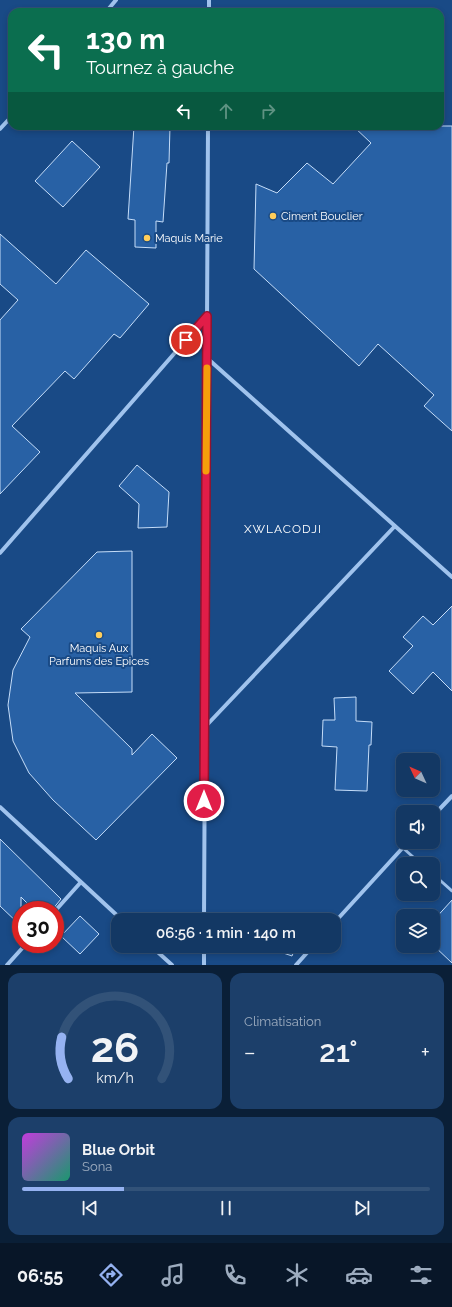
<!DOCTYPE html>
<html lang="fr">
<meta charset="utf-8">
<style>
:root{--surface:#133864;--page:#1c3f6a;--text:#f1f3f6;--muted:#9dacbf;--line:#325278;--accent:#95b2f1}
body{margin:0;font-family:Raleway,sans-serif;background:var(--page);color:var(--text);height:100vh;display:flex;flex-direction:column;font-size:15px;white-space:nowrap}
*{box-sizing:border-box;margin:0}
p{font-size:13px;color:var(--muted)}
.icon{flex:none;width:22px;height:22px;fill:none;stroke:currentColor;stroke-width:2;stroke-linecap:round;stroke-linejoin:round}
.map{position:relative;height:965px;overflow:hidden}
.sheet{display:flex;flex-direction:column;gap:8px;padding:8px;background:#0a1f37;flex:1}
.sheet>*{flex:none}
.banner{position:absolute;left:8px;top:8px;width:436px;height:122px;border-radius:12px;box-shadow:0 2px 6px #0003,0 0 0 1px var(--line);background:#0b6e4f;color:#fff;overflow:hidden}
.needle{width:26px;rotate:314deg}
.controls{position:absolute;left:396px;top:753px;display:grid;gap:8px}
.controls a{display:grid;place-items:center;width:44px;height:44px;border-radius:8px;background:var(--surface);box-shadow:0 2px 6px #0003,0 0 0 1px var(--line);font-size:20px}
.speed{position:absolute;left:12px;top:901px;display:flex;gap:8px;font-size:20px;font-weight:700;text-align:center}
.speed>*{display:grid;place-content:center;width:52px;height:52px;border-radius:50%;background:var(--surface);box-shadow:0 2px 6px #0003,0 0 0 1px var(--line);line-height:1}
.speed .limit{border:6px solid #d22;background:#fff;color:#111}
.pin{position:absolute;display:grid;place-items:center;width:34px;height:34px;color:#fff;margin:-17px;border:2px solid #fff;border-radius:50%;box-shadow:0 1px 4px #0007}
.me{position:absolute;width:44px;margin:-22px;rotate:0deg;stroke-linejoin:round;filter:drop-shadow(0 0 3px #0008)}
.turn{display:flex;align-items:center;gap:14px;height:84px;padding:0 12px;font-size:18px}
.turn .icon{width:52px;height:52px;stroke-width:2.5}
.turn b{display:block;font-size:28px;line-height:34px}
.lanes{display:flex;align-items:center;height:38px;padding:0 12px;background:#0003;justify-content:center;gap:20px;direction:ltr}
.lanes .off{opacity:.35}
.big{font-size:30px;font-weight:600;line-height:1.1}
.sheet .card{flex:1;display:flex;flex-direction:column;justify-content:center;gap:6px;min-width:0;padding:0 14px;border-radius:12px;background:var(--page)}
.sheet .dial{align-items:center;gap:0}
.dial svg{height:104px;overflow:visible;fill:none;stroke:var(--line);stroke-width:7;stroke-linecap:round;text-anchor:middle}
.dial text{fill:var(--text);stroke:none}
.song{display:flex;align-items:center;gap:12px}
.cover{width:48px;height:48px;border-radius:6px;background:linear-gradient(135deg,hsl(290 70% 55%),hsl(160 70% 35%))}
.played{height:4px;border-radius:2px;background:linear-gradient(90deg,var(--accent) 25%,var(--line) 25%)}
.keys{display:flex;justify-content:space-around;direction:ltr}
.heat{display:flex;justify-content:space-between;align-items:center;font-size:22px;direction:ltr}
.sheet .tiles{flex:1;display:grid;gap:8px;grid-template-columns:1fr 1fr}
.card:last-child{grid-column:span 2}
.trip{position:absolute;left:111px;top:913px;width:230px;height:40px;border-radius:12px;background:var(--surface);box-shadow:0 2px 6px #0003,0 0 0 1px var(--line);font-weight:600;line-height:40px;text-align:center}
.dock{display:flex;height:64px;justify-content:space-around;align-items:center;background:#081628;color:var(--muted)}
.dock .icon{width:28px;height:28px}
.dock .selected{color:var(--accent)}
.dock b{font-size:18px;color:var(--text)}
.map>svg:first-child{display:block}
</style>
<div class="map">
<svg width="452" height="965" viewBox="0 0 452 965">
<rect width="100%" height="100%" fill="#194a86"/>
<!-- building -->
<path fill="#2861a5" stroke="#c5ddf9" d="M134,126H170L169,163H167L163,222L156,221V248L135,247V220L128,219Z
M353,126H452V431L424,406L434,395L378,344L359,366L254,269L256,184L277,193L307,163L333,184L371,143Z
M72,141L100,167L63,207L35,181Z
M0,234L56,284L86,250L149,304L120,338L114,334L74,379L65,371L12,426L40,452L0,494V320L18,300L0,284Z
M137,465L169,492L167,527L138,528L139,504L119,486Z
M132,551V692L75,693L132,749V755L152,734L177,758L96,840L53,800L29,773L13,741L8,705L13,670L30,637L21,629L97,552Z
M452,606V691L433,672L413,694L389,671L413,646L403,637L423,616L433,625Z
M356,697V721L372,722L371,745H369L367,791L335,790L337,747L322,746L323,720H335L334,698Z
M0,839L61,899L52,910H34L21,897V926L0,906Z
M452,900V963L433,945V921Z
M80,916L99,934L80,954L61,936Z
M263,946H296L292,956Z"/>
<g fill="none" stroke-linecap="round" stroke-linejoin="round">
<!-- lane -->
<path stroke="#a0c3ed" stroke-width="3" d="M403,848L421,864
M433,874L452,891"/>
<!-- street -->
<path stroke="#a0c3ed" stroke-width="4" d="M106,12L116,0
M209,12V0
M0,129L12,116
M207,358L452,577
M0,553L207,316
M205,727L395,526
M0,807L122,920
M433,816L452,796
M55,911L81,882
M204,920L208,126
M334,923L408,842
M151,946L172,965
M7,965L26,944
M204,965V946
M296,965L313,946"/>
</g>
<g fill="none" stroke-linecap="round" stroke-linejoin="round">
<defs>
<path id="route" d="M186,340L207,316L204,801"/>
</defs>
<!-- route casing -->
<use href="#route" stroke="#92132f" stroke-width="10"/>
<!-- route -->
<use href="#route" stroke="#e11d48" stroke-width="7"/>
<!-- slow -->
<path stroke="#f59e0b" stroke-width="7" d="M206,471L207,368"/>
</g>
<!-- markers -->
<g fill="#ffce5b" stroke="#194a86" stroke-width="1.5">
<circle cx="273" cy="216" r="4"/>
<circle cx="147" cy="238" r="4"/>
<circle cx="99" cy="635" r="4"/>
</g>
<g text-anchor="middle" stroke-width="4" stroke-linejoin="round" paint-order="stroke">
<!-- poi labels -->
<g font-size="11" fill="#fff" stroke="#194a86" text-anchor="start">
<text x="281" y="220">Ciment Bouclier</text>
<text x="155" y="242">Maquis Marie</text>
<text x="99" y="652" text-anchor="middle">Maquis Aux<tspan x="99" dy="13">Parfums des Epices</tspan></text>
</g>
<!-- neighbourhood labels -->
<g font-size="12" letter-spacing="1" fill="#fff" stroke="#194a86">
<text x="283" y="533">XWLACODJI</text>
</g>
</g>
</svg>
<div class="controls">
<a><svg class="needle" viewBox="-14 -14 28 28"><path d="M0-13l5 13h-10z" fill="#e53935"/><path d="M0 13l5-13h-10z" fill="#9dacbf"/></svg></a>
<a><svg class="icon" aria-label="sound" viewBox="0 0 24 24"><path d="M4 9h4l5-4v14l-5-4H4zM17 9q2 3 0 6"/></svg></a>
<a><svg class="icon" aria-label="search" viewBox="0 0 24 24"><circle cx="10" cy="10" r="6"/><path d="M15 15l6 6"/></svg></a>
<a><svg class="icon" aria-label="layers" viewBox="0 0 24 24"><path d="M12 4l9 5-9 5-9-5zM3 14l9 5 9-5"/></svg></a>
</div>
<div class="speed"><div class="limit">30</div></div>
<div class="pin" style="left:186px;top:340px;background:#d93025"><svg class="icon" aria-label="arrive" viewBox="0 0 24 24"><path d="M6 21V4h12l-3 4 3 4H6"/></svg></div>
<svg class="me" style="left:204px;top:801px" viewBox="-20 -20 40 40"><circle r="17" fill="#e11d48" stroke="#fff" stroke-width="3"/><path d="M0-11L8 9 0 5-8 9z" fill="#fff"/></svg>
<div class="trip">06:56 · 1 min · 140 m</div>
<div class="banner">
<div class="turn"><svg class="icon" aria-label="left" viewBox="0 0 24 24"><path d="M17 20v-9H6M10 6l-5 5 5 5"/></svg><div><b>130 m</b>Tournez à gauche</div></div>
<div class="lanes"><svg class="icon" aria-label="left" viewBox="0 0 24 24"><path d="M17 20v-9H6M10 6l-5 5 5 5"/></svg><svg class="icon off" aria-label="ahead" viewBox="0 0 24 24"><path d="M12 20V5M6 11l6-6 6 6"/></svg><svg class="icon off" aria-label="right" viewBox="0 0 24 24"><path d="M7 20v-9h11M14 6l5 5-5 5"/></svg></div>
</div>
</div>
<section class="sheet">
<div class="tiles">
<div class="card dial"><svg viewBox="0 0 100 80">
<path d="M14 69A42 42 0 1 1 86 69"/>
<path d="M14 69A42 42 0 0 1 9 37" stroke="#95b2f1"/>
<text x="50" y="56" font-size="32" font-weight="700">26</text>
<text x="50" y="72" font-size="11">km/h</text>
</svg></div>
<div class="card"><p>Climatisation</p>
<div class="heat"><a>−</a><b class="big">21°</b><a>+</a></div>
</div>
<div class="card">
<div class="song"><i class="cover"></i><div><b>Blue Orbit</b><p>Sona</p></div></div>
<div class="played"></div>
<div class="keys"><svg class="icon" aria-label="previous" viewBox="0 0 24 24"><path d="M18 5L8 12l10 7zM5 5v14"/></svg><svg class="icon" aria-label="pause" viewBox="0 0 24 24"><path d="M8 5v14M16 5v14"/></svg><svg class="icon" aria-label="next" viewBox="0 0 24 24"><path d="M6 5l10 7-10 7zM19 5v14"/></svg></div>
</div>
</div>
</section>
<nav class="dock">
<b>06:55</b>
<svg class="icon selected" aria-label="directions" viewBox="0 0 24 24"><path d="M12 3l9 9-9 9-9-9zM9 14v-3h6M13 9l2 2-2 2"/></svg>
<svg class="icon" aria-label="music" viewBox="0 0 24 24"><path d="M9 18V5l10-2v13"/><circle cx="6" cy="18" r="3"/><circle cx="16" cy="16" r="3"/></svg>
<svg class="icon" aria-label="phone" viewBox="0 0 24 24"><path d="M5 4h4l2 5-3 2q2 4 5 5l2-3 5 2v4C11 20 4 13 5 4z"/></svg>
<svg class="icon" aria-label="climate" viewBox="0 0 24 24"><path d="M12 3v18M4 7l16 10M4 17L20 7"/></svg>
<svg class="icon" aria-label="car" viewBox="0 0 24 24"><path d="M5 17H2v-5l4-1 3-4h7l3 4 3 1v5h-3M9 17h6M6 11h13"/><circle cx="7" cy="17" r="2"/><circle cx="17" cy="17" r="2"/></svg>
<svg class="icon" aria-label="filters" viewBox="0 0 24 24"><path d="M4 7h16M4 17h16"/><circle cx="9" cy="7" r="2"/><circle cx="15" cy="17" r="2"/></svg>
</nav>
